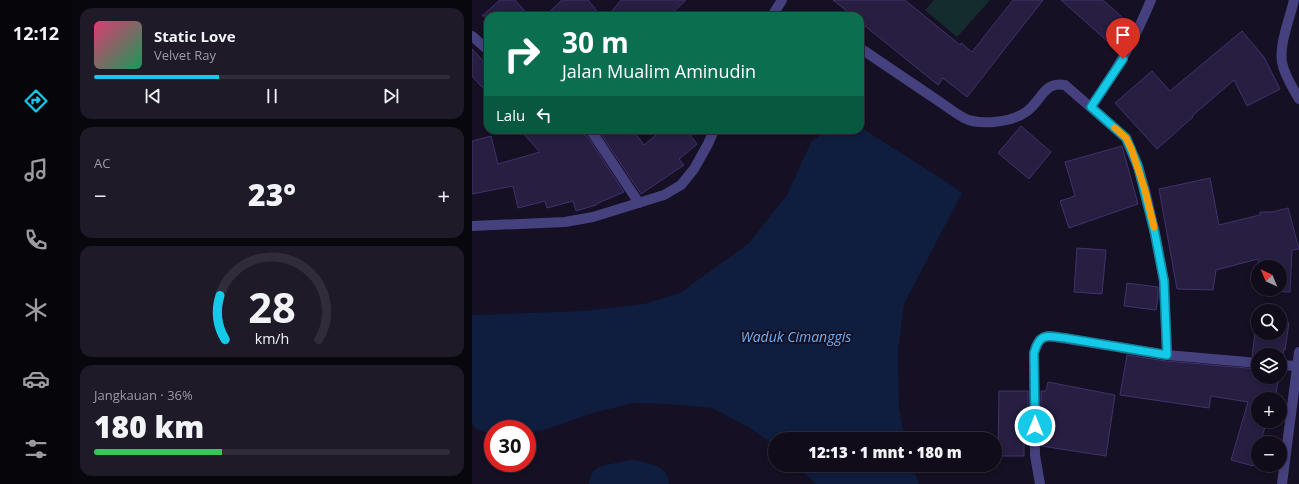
<!DOCTYPE html>
<html lang="id">
<meta charset="utf-8">
<style>
:root{--surface:#100c1a;--page:#1e1a27;--text:#f1f3f6;--muted:#9c9ba2;--line:#302c39;--accent:#15c9e9}
body{margin:0;font-family:"Open Sans",sans-serif;background:var(--page);color:var(--text);height:100vh;display:flex;flex-direction:column;font-size:15px;white-space:nowrap}
*{box-sizing:border-box;margin:0}
p{font-size:13px;color:var(--muted)}
.icon{flex:none;width:22px;height:22px;fill:none;stroke:currentColor;stroke-width:2;stroke-linecap:round;stroke-linejoin:round}
.map{position:relative;flex:1;overflow:hidden}
.drawer{display:flex;flex-direction:column;gap:8px;padding:8px;background:#09070e;width:400px}
.drawer>*{flex:none}
.top-card{position:absolute;left:12px;top:12px;width:380px;height:122px;border-radius:12px;box-shadow:0 2px 6px #0003,0 0 0 1px var(--line);background:#0b6e4f;color:#fff;overflow:hidden}
.needle{width:26px;rotate:316deg}
.fabs{position:absolute;left:779px;top:260px;display:grid;gap:8px}
.fabs a{display:grid;place-items:center;width:36px;height:36px;border-radius:50%;background:var(--surface);box-shadow:0 2px 6px #0003,0 0 0 1px var(--line);font-size:20px}
.speed{position:absolute;left:12px;top:420px;display:flex;gap:8px;font-size:20px;font-weight:700;text-align:center}
.speed>*{display:grid;place-content:center;width:52px;height:52px;border-radius:50%;background:var(--surface);box-shadow:0 2px 6px #0003,0 0 0 1px var(--line);line-height:1}
.speed .limit{border:6px solid #d22;background:#fff;color:#111}
.pin{position:absolute;display:grid;place-items:center;width:34px;height:34px;color:#fff;margin:-41px -17px;border-radius:50% 50% 50% 0;rotate:-45deg;box-shadow:0 0 4px #0007}
.pin .icon{rotate:45deg}
.me{position:absolute;width:44px;margin:-22px;rotate:0deg;stroke-linejoin:round;filter:drop-shadow(0 0 3px #0008)}
.turn{display:flex;align-items:center;gap:14px;height:84px;padding:0 12px;font-size:18px}
.turn .icon{width:52px;height:52px;stroke-width:2.5}
.turn b{display:block;font-size:28px;line-height:34px}
.then{display:flex;align-items:center;height:38px;padding:0 12px;background:#0003;gap:8px;font-size:15px}
.big{font-size:30px;font-weight:800;line-height:1.1}
.drawer .widget{flex:1;display:flex;flex-direction:column;justify-content:center;gap:6px;min-width:0;padding:0 14px;border-radius:12px;background:var(--page)}
.drawer .dial{align-items:center;gap:0}
.dial svg{height:104px;overflow:visible;fill:none;stroke:var(--line);stroke-width:7;stroke-linecap:round;text-anchor:middle}
.dial text{fill:var(--text);stroke:none}
.song{display:flex;align-items:center;gap:12px}
.cover{width:48px;height:48px;border-radius:6px;background:linear-gradient(135deg,hsl(340 70% 55%),hsl(150 70% 35%))}
.played{height:4px;border-radius:2px;background:linear-gradient(90deg,var(--accent) 35%,var(--line) 35%)}
.keys{display:flex;justify-content:space-around;direction:ltr}
.heat{display:flex;justify-content:space-between;align-items:center;font-size:22px;direction:ltr}
.charge{height:6px;border-radius:3px;background:linear-gradient(90deg,#34c759 36%,var(--line) 0)}
.trip{position:absolute;left:296px;top:432px;width:234px;height:40px;border-radius:20px;background:var(--surface);box-shadow:0 2px 6px #0003,0 0 0 1px var(--line);font-weight:800;line-height:40px;text-align:center}
main{display:flex;flex:1;min-height:0}
.tab-bar{display:flex;flex-direction:column;width:72px;justify-content:space-around;align-items:center;background:#06050a;color:var(--muted)}
.tab-bar .icon{width:28px;height:28px}
.tab-bar .active{color:var(--accent)}
.tab-bar b{font-size:18px;color:var(--text)}
.map>svg:first-child{display:block}
</style>
<main>
<nav class="tab-bar">
<b>12:12</b>
<svg class="icon active" aria-label="directions" viewBox="0 0 24 24"><path d="M12 3l9 9-9 9-9-9zM9 14v-3h6M13 9l2 2-2 2"/></svg>
<svg class="icon" aria-label="music" viewBox="0 0 24 24"><path d="M9 18V5l10-2v13"/><circle cx="6" cy="18" r="3"/><circle cx="16" cy="16" r="3"/></svg>
<svg class="icon" aria-label="phone" viewBox="0 0 24 24"><path d="M5 4h4l2 5-3 2q2 4 5 5l2-3 5 2v4C11 20 4 13 5 4z"/></svg>
<svg class="icon" aria-label="climate" viewBox="0 0 24 24"><path d="M12 3v18M4 7l16 10M4 17L20 7"/></svg>
<svg class="icon" aria-label="car" viewBox="0 0 24 24"><path d="M5 17H2v-5l4-1 3-4h7l3 4 3 1v5h-3M9 17h6M6 11h13"/><circle cx="7" cy="17" r="2"/><circle cx="17" cy="17" r="2"/></svg>
<svg class="icon" aria-label="filters" viewBox="0 0 24 24"><path d="M4 7h16M4 17h16"/><circle cx="9" cy="7" r="2"/><circle cx="15" cy="17" r="2"/></svg>
</nav>
<section class="drawer">
<div class="widget">
<div class="song"><i class="cover"></i><div><b>Static Love</b><p>Velvet Ray</p></div></div>
<div class="played"></div>
<div class="keys"><svg class="icon" aria-label="previous" viewBox="0 0 24 24"><path d="M18 5L8 12l10 7zM5 5v14"/></svg><svg class="icon" aria-label="pause" viewBox="0 0 24 24"><path d="M8 5v14M16 5v14"/></svg><svg class="icon" aria-label="next" viewBox="0 0 24 24"><path d="M6 5l10 7-10 7zM19 5v14"/></svg></div>
</div>
<div class="widget"><p>AC</p>
<div class="heat"><a>−</a><b class="big">23°</b><a>+</a></div>
</div>
<div class="widget dial"><svg viewBox="0 0 100 80">
<path d="M14 69A42 42 0 1 1 86 69"/>
<path d="M14 69A42 42 0 0 1 10 35" stroke="#15c9e9"/>
<text x="50" y="56" font-size="32" font-weight="700">28</text>
<text x="50" y="72" font-size="11">km/h</text>
</svg></div>
<div class="widget"><p>Jangkauan · 36%</p><b class="big">180 km</b><div class="charge"></div></div>
</section>
<div class="map">
<svg width="827" height="484" viewBox="0 0 827 484">
<rect width="100%" height="100%" fill="#151023"/>
<!-- green -->
<path fill="#142c2d" d="M462,0H518L485,37L453,10Z"/>
<!-- water -->
<path fill="#0f1d3e" d="M388,127L475,182L490,193L432,304L426,351L427,409L433,439H303V446L280,429L240,408L196,404L161,403L121,413L72,430L55,432V429H21V435L5,429L0,424V315L112,311L172,304L208,293L276,244L315,195L339,142L355,130H388Z
M324,465H439L447,484H344Z"/>
<g fill="none" stroke-linecap="round" stroke-linejoin="round">
<!-- river -->
<path stroke="#0f1d3e" stroke-width="38" d="M136,484L161,479L178,484"/>
</g>
<!-- building -->
<path fill="#271e42" stroke="#41326c" d="M28,0H43L57,16H10Z
M90,0H116L129,16H73Z
M149,0H214L197,16H136Z
M361,0H433L488,45L489,43L500,52L541,0H571L495,97L471,78L466,85L388,22V16H381Z
M589,0H631L660,26L657,31L643,48Z
M770,31L792,57L808,89L775,106L762,80L720,116L721,117L685,149L643,103L680,71L698,91Z
M0,49L16,66V94L0,76Z
M549,126L579,152L557,179L526,153Z
M48,130H110L111,134L116,137L152,192L124,204V205L104,211L101,201L75,208L73,201L46,208L41,186L0,194V141L19,136L26,164L68,152Z
M126,130H161L172,145L190,130H214L225,144L207,159L212,165L169,194Z
M650,146L666,204L597,228L588,201L603,196L593,162Z
M738,178L747,225L788,215V212H800L816,208L827,249L820,250L818,292L786,291V275V289H808V267H786V259L744,270L741,290L705,289L687,189Z
M605,248L634,250L630,294L602,292Z
M655,283L686,287V297L684,310L652,306Z
M785,318H786V333H808V321L817,323L813,350L812,349L810,359H808V355L780,356Z
M655,355L694,361L786,369V377H807L803,399H786V421H795L788,443H786V451L781,466L759,460L776,402L739,396L737,408L648,395Z
M576,382L643,395L634,456L569,446V391H574Z
M527,391H556V444H552V456H526Z"/>
<g fill="none" stroke-linecap="round" stroke-linejoin="round">
<!-- minor -->
<path stroke="#45407e" stroke-width="10" d="M822,0C818,18 807,44 810,62C812,75 821,88 827,99
M300,16L310,0
M0,36L16,50
M388,48C412,64 435,80 459,96C470,103 481,112 492,118C508,126 540,122 554,112C570,101 571,81 593,85L654,138L666,167L673,190L683,234L692,281L695,355
M619,107C644,71 662,41 679,0
M116,130L120,132L167,203
M0,226L93,222L121,217L192,195L209,185L222,169L236,144L242,130
M808,365L824,366
M568,484L563,455L562,353C565,344 566,338 577,336L695,355L786,363
M810,484L827,352"/>
</g>
<g fill="none" stroke-linecap="round" stroke-linejoin="round">
<defs>
<path id="route" d="M563,426L562,353C568,332 575,336 593,338L695,355L692,281L683,234L666,166L654,138L619,107L651,59"/>
</defs>
<!-- route casing -->
<use href="#route" stroke="#0e8397" stroke-width="10"/>
<!-- route -->
<use href="#route" stroke="#15c9e9" stroke-width="7"/>
<!-- slow -->
<path stroke="#f59e0b" stroke-width="7" d="M643,128L654,138L659,148L673,190L682,227"/>
</g>
<g text-anchor="middle" stroke-width="4" stroke-linejoin="round" paint-order="stroke">
<!-- water labels -->
<g font-size="14" font-style="italic" fill="#6eaef2" stroke="#151023">
<text x="324" y="342">Waduk Cimanggis</text>
</g>
</g>
</svg>
<div class="fabs">
<a><svg class="needle" viewBox="-14 -14 28 28"><path d="M0-13l5 13h-10z" fill="#e53935"/><path d="M0 13l5-13h-10z" fill="#9c9ba2"/></svg></a>
<a><svg class="icon" aria-label="search" viewBox="0 0 24 24"><circle cx="10" cy="10" r="6"/><path d="M15 15l6 6"/></svg></a>
<a><svg class="icon" aria-label="layers" viewBox="0 0 24 24"><path d="M12 4l9 5-9 5-9-5zM3 14l9 5 9-5"/></svg></a>
<a>+</a>
<a>−</a>
</div>
<div class="speed"><div class="limit">30</div></div>
<div class="pin" style="left:651px;top:59px;background:#d93025"><svg class="icon" aria-label="arrive" viewBox="0 0 24 24"><path d="M6 21V4h12l-3 4 3 4H6"/></svg></div>
<svg class="me" style="left:563px;top:426px" viewBox="-20 -20 40 40"><circle r="17" fill="#15c9e9" stroke="#fff" stroke-width="3"/><path d="M0-11L8 9 0 5-8 9z" fill="#fff"/></svg>
<div class="trip">12:13 · 1 mnt · 180 m</div>
<div class="top-card">
<div class="turn"><svg class="icon" aria-label="right" viewBox="0 0 24 24"><path d="M7 20v-9h11M14 6l5 5-5 5"/></svg><div><b>30 m</b>Jalan Mualim Aminudin</div></div>
<div class="then">Lalu<svg class="icon" aria-label="left" viewBox="0 0 24 24"><path d="M17 20v-9H6M10 6l-5 5 5 5"/></svg></div>
</div>
</div>
</main>
